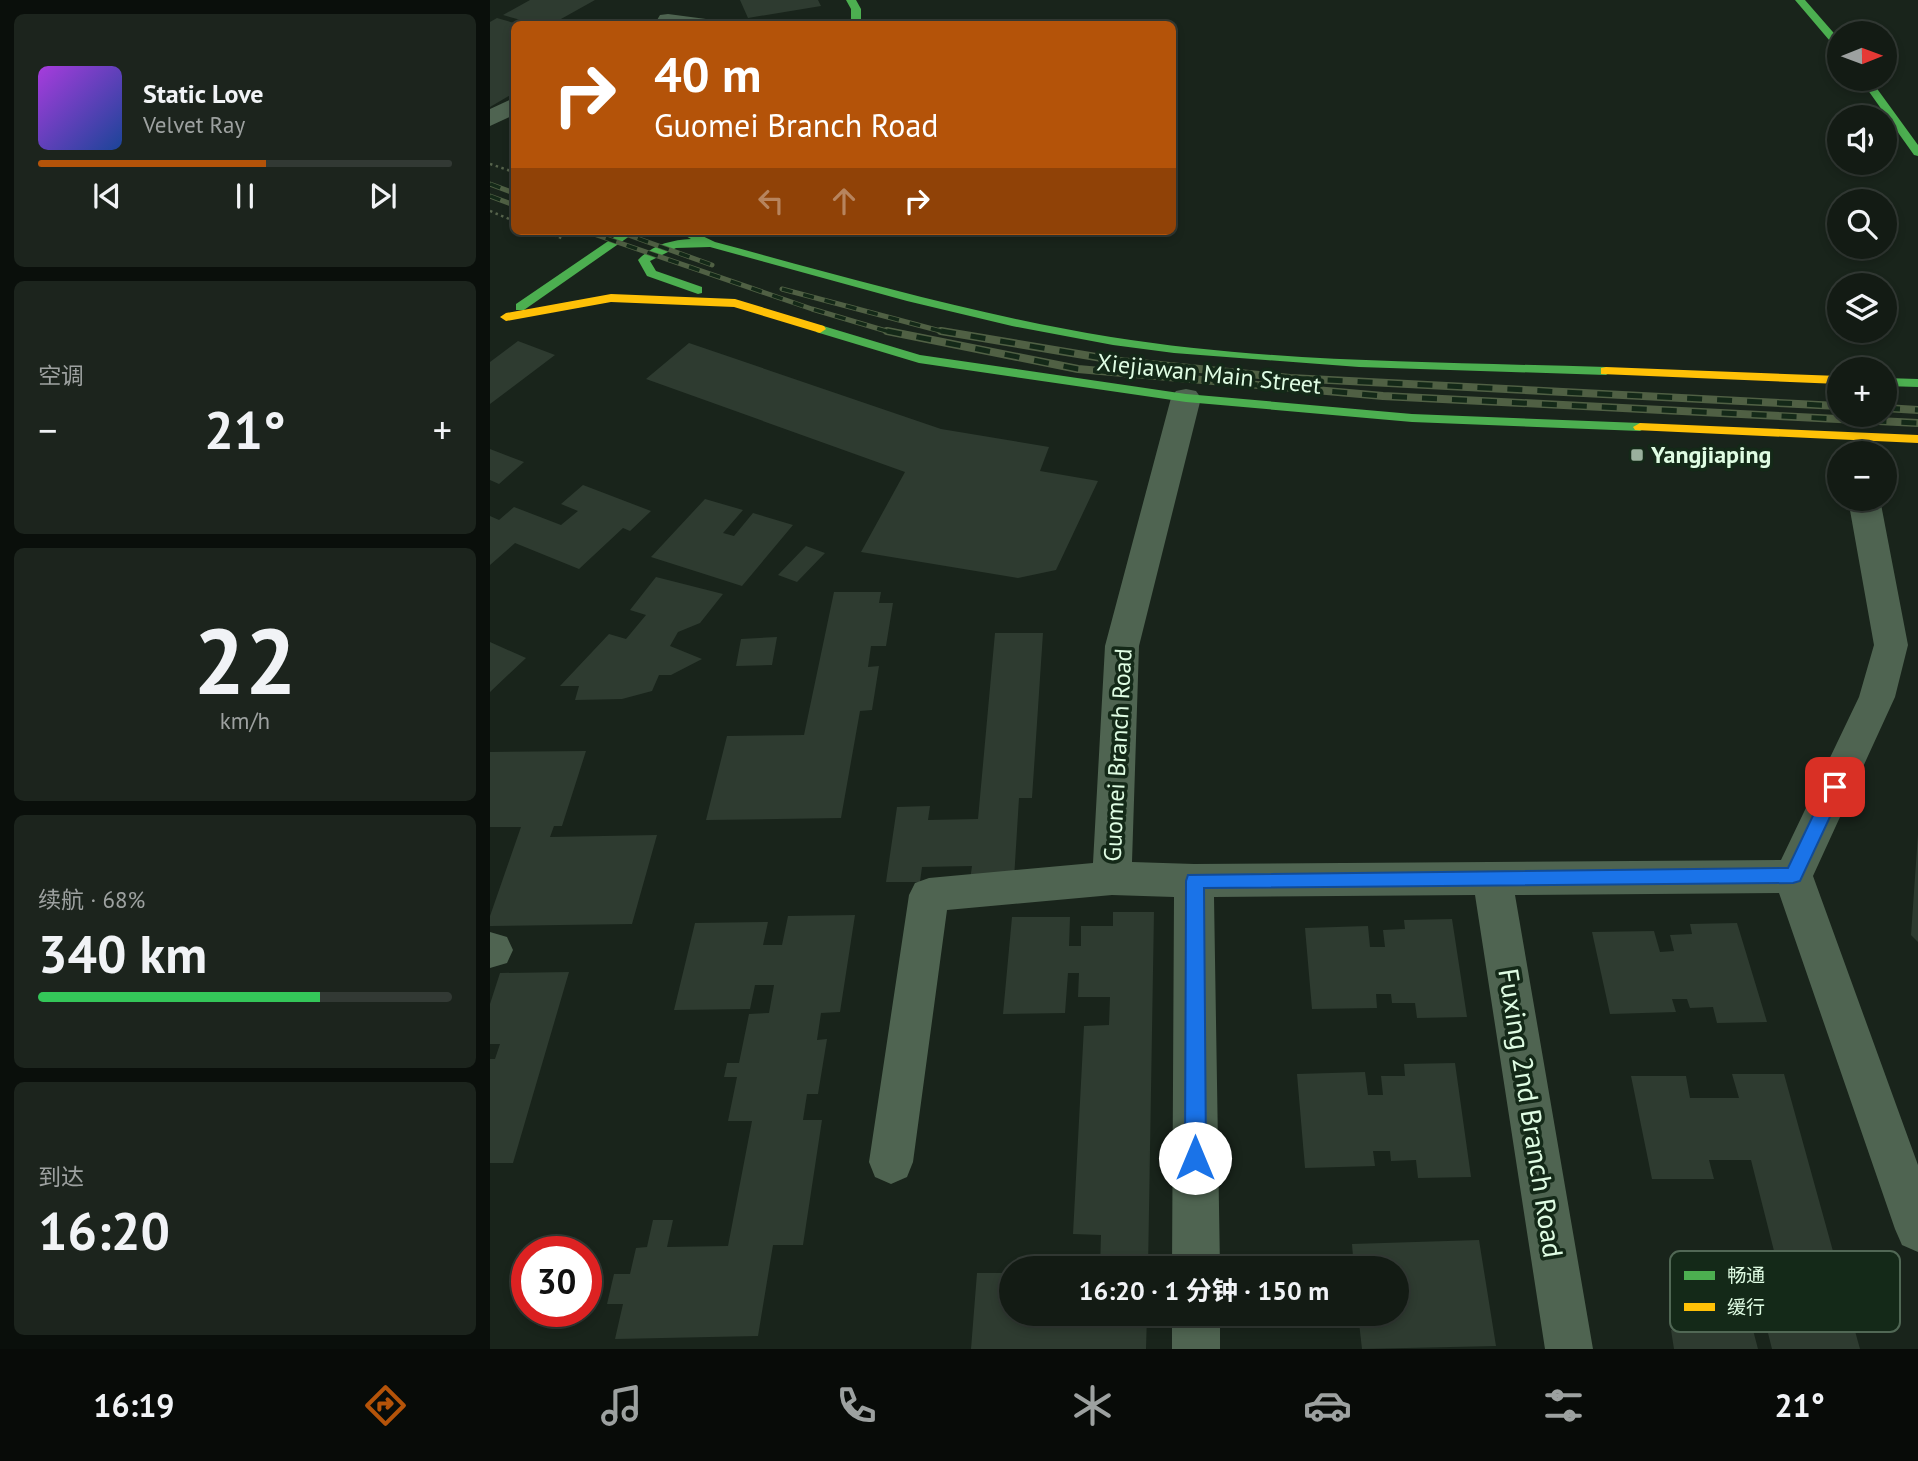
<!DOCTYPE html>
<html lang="zh">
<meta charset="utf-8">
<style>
:root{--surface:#131b14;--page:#1c241d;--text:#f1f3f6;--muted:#9da1a0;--line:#323934;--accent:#b45309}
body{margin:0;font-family:"PT Sans","Noto Sans SC",sans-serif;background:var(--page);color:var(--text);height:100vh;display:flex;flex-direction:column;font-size:26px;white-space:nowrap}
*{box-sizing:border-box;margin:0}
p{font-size:23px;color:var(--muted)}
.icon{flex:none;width:38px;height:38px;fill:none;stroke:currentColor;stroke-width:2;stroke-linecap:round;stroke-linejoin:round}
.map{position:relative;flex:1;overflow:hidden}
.details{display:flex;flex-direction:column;gap:14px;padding:14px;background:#0a0f0b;width:490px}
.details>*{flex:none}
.banner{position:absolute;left:21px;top:21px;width:665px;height:214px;border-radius:10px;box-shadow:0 4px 10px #0003,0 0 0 2px var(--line);background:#b45309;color:#fff;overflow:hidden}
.needle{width:46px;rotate:89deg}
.fabs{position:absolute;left:1337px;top:21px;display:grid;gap:14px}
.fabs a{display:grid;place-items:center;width:70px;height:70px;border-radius:50%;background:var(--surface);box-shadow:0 4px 10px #0003,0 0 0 2px var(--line);font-size:35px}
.speed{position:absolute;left:21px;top:1236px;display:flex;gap:14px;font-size:35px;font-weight:700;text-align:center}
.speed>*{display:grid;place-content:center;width:91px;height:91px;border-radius:50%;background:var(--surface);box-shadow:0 4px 10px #0003,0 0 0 2px var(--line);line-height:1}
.speed .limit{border:10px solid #d22;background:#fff;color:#111}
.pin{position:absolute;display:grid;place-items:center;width:60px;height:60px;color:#fff;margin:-30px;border-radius:14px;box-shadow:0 4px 10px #0006}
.me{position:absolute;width:77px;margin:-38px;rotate:0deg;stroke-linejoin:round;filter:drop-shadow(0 0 5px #0008)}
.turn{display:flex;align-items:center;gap:24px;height:147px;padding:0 28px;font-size:32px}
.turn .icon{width:91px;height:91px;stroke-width:2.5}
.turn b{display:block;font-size:49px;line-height:60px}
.lanes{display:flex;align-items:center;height:66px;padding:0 28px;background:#0003;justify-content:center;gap:35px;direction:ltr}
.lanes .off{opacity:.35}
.big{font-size:52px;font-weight:700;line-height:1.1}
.details .tile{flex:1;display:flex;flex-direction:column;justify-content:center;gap:10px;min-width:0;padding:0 24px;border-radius:10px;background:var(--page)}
.details .dial{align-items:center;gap:0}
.dial b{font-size:91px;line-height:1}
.song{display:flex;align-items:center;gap:21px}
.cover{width:84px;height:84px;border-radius:10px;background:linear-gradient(135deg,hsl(280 70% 55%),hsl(220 70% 35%))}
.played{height:7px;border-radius:4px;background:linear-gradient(90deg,var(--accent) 55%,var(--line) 55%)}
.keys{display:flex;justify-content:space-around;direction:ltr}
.heat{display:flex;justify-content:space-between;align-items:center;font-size:38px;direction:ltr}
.charge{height:10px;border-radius:5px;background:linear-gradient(90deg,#34c759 68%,var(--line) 0)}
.trip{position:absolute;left:509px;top:1256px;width:410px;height:70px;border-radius:35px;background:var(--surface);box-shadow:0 4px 10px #0003,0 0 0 2px var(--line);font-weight:700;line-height:70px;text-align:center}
.menu{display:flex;height:112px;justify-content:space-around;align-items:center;background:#080b08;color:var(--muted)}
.menu .icon{width:49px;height:49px}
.menu .selected{color:var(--accent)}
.menu b{font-size:32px;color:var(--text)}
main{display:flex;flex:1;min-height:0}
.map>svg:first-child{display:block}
</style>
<main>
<section class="details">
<div class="tile">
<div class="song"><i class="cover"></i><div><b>Static Love</b><p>Velvet Ray</p></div></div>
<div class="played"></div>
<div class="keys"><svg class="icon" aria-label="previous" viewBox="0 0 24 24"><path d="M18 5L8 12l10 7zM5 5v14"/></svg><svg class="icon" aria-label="pause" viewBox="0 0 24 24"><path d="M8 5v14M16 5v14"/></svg><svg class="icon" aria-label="next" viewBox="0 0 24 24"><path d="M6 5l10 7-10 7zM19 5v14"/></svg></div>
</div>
<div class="tile"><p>空调</p>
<div class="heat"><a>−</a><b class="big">21°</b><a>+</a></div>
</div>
<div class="tile dial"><b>22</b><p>km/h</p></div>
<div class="tile"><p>续航 · 68%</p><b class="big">340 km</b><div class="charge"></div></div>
<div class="tile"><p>到达</p><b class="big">16:20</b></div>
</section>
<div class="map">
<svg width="1428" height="1349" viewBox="0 0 1428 1349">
<rect width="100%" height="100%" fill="#19241b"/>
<!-- building -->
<path fill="#2e3b30" d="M40,0H105L62,24H45L13,15Z
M250,0H328L331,6L258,18Z
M7,18L24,23V93L0,107V22Z
M28,341L65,355L0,404V362Z
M199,343L451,429L559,447L550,471L608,481L566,570L528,578L371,552L415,472L156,379Z
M0,449L34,462L9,484L0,480Z
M93,485L161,511L140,531L133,528L89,569L25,543L0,565V516L9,520L24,507L71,525L88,511L71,504Z
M215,499L253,510L233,533L244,536L263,513L303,525L252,586L161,557Z
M316,546L335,553L307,582L288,575Z
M166,577L233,594L210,623L188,632L180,646L212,659L181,675H169L162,691L132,699L85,700L89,686H70L119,634L136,639L156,615L140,610Z
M344,592H391L389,603H403L396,646H381L378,667L389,666L382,710L370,711L351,818L216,820L237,736L314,735Z
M505,633H553L542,798H529L524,879L480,880L482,866L432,867L430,882H396L407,807L440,806L438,820L488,819Z
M287,637L282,665L246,666L251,639Z
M0,642L36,658L0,692Z
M96,751L72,826H64L60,837L167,835L142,924L0,926V916L31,827H0V752Z
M1428,834V942L1421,935Z
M623,912H664L658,1269H610L611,1235L583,1234L594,1026L619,1025L620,997H588L589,973H578L575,1013L513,1014L522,917H580L579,946H591V926H623Z
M365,915L350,1012L331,1013L327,1040L337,1039L328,1094H317L313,1120H332L313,1245H283L268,1336L125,1339L133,1304H117L124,1274H140L146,1248L157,1247L163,1220H183L177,1247L238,1246L262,1121H238L247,1077H234L237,1063H249L259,1014L279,1013L284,985H265L260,1009L184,1010L205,923L278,922L273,945H292L298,916Z
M962,919L977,1017L927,1018L925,1003H902L901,994H886L887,1008L822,1009L815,928L878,926L880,947H895L893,930L915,929L914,920Z
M1247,923L1277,1022L1227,1023L1223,1007L1200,1008L1197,999H1182L1186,1012L1120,1014L1102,932L1164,931L1170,952L1184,951L1180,935L1202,934L1200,924Z
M79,972L23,1163H0V1059H5L10,1044H0V1004L10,973Z
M965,1063L981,1177L928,1178L926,1160L901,1161L900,1151H883L885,1166L815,1168L807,1074L875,1072L878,1095H893L891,1076H915L914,1064Z
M1242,1074H1294L1370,1349H1282L1277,1329L1304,1330L1261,1160H1219L1224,1179H1162L1141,1076H1196L1200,1098H1249Z
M989,1240L1006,1346L872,1349L868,1314H906V1269H864L862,1244Z
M487,1273H522V1314H657L656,1349H481Z
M1181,1330H1263L1268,1349H1184Z"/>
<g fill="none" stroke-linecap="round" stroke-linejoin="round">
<!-- path -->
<path stroke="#56634c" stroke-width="2.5" stroke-dasharray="2.5 3.5" stroke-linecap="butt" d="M0,164L24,172
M0,211L24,221
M52,231L74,239"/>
<!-- street -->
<path fill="#4f6451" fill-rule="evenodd" d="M178,14L216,19L219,24H170L167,20L170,15Z
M24,98V115L0,126V109Z
M696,389L706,391L711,398L649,646L642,862L704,864L1291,860L1369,697L1384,645L1358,499H1390L1418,645L1405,697L1323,876L1428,1165V1252L1412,1245L1405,1229L1289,893L1025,895L1103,1349H1055L985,895L724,897L730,1269H682L684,897L622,895L457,910L423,1162L417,1177L401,1184L385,1177L379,1162L419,895L425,883L439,878L603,863L615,646L681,398L686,391Z
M0,932L17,937L23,950L17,963L0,968Z
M682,1314H730V1349H682Z"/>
<!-- fast -->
<path fill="#4caf50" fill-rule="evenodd" d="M356,0H366L371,9V24H361V9Z
M1305,0H1315L1349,39V48L1345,47Z
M1370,79H1380L1428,145V156L1424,155Z
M133,231H147L34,310H26V304Z
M187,231H202L225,242C356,277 486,315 621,337C784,363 951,362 1116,367L1122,371L1116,375L869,367L684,353L623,345L522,326L417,301L220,247L186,248L160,261L166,271L212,287V293L208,294L157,276L148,260C162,245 181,240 201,239Z
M330,325L430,355L696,394L922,414L1150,423L1157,427L1150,431L922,422L696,402L429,363L326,332V326Z
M1395,378L1428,379V387L1395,386Z"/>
<!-- slow -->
<path fill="#ffc107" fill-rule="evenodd" d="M121,294L245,299L334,326L336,329L330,333L244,307L121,302L16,321L10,317L16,313Z
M1116,367L1349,376V384L1111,374V368Z
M1150,423L1428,435V443L1145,430L1143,427Z"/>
<defs>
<path id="rail-far1" d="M0,184L24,193
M0,196L24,205
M95,231L322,309L403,333
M127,231L222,265
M292,289L458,333"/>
<path id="rail" d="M397,331L588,369L893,396L1428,423
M451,331L630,361L800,378L1349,406
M1395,408L1428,410"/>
</defs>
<!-- rail-far1 casing -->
<use href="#rail-far1" stroke="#506044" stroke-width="5"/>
<!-- rail casing -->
<use href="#rail" stroke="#506044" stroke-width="8"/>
<!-- rail-far1 -->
<use href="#rail-far1" stroke="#142918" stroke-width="3.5" stroke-dasharray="11" stroke-linecap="butt"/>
<!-- rail -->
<use href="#rail" stroke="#142918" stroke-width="5" stroke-dasharray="15" stroke-linecap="butt"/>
</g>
<!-- route -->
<path fill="#1a73e8" stroke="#114b97" stroke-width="2" d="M1345,780L1354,787L1310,881L1303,883L714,888L716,1158L713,1165L705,1168L698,1165L695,1158L696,881L698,875L1298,868L1339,782Z"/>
<!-- markers -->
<rect fill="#9ab09d" stroke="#142918" stroke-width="2.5" x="1140" y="448" width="14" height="14" rx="3.5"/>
<g text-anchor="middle" stroke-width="7" stroke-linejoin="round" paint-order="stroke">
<!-- street labels -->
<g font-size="24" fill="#dffce3" stroke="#142918">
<text transform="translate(719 374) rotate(6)" y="8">Xiejiawan Main Street</text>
<text transform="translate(628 755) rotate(-87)" y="8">Guomei Branch Road</text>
</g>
<!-- poi labels -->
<g font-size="24" font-weight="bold" fill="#dffce3" stroke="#142918" text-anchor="start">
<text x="1161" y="463">Yangjiaping</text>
</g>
<!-- near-street labels -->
<g font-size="28" fill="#dffce3" stroke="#142918">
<text transform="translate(1041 1113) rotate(81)" y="10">Fuxing 2nd Branch Road</text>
</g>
</g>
<!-- legend -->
<rect x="1180" y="1251" width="230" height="81" rx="10" fill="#142918" stroke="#516855" stroke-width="2"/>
<rect x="1194" y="1271" width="31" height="9" fill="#4caf50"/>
<rect x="1194" y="1303" width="31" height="8" fill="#ffc107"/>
<g font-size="19" fill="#dffce3">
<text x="1237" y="1282">畅通</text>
<text x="1237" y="1314">缓行</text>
</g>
</svg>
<div class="fabs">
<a><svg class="needle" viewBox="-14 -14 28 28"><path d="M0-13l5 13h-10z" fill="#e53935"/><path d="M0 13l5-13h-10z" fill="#9da1a0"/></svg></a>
<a><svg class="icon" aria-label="sound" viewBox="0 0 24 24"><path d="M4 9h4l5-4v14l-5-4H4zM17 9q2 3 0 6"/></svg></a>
<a><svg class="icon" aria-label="search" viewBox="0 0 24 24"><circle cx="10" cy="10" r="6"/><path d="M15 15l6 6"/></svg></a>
<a><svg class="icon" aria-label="layers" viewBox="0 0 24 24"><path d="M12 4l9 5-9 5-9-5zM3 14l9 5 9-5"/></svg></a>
<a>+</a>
<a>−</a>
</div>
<div class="speed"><div class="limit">30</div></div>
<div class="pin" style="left:1345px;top:787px;background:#d93025"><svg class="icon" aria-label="arrive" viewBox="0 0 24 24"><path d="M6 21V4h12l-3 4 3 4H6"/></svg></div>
<svg class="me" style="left:705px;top:1158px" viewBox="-20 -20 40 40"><circle r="19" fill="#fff"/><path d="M0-13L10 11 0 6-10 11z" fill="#1a73e8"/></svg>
<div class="trip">16:20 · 1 分钟 · 150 m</div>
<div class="banner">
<div class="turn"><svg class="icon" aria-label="right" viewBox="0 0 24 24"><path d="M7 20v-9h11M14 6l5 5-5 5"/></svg><div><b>40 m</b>Guomei Branch Road</div></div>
<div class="lanes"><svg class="icon off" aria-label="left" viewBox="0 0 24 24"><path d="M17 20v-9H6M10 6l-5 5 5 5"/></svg><svg class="icon off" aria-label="ahead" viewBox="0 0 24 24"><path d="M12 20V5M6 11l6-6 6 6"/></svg><svg class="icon" aria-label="right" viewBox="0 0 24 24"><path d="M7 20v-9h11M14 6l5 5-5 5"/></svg></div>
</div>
</div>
</main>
<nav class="menu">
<b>16:19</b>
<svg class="icon selected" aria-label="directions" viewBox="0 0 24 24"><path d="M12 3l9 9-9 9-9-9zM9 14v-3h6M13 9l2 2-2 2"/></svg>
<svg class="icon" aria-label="music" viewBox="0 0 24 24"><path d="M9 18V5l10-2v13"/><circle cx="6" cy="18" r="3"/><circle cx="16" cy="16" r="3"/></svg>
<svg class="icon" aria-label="phone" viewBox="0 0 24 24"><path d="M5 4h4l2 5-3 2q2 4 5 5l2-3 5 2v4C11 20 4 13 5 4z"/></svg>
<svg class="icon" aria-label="climate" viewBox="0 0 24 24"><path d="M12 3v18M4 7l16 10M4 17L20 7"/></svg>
<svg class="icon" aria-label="car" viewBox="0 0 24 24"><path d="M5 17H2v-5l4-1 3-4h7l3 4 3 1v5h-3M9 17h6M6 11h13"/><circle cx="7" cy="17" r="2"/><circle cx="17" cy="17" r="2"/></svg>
<svg class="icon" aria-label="filters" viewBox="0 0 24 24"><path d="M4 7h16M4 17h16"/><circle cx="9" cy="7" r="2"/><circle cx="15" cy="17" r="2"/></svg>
<b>21°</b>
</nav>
